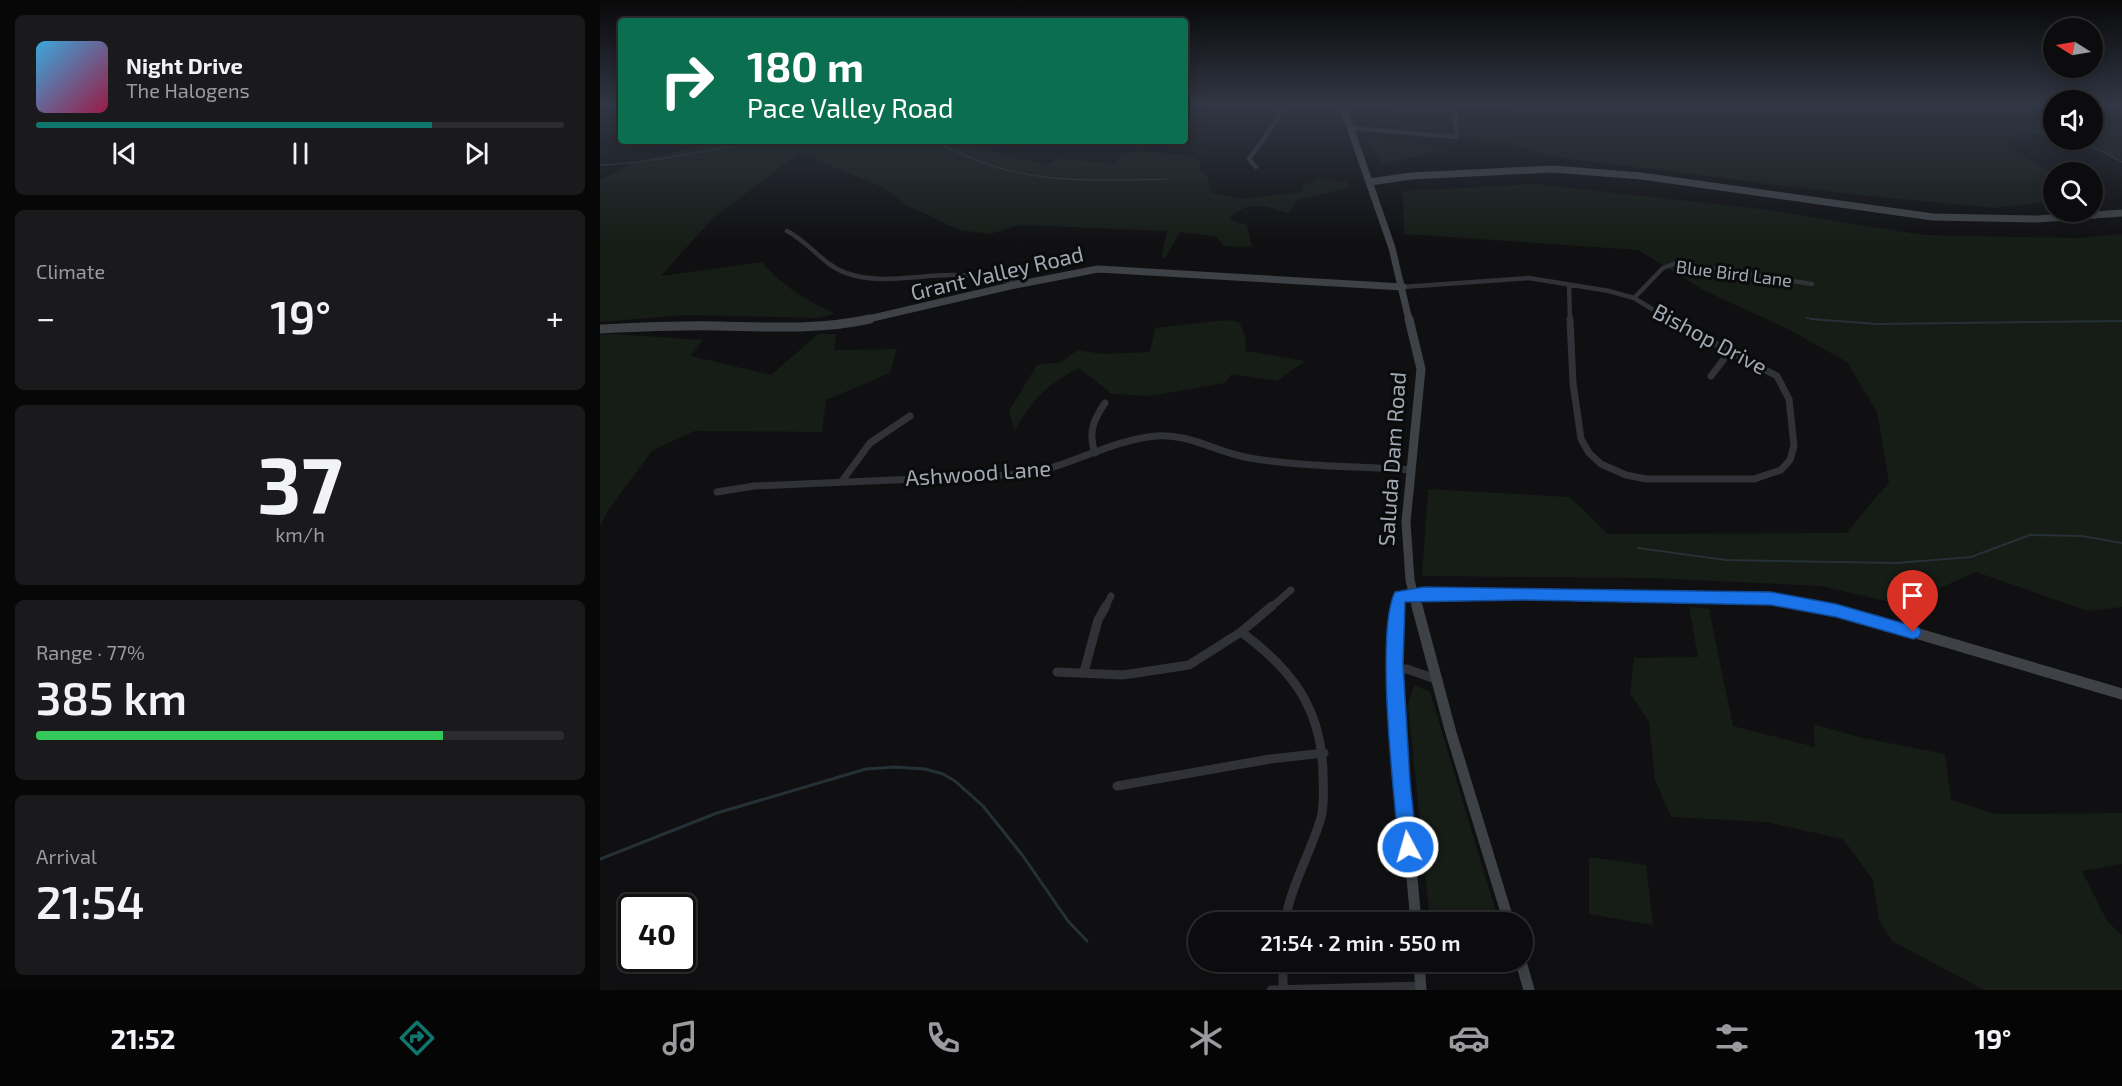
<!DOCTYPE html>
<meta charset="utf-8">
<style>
:root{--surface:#0c0c0e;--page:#1a1a1c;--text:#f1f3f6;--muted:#9a9b9e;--line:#2c2c2e;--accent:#0f766e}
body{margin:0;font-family:"Exo 2",sans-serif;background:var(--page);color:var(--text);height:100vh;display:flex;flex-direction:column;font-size:22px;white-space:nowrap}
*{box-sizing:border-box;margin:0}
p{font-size:20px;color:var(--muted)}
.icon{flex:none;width:33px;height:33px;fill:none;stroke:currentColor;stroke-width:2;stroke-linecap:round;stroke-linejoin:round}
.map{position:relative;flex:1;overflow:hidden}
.drawer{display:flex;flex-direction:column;gap:15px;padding:15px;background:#070708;width:600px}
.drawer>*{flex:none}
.guide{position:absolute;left:18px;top:18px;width:570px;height:126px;border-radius:6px;box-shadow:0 3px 15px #0003,0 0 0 2px var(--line);background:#0b6e4f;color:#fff;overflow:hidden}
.needle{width:39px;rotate:281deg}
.tools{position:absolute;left:1443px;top:18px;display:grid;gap:12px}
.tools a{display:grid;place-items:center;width:60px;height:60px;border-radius:50%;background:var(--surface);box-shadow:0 3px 15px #0003,0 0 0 2px var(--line);font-size:30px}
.speed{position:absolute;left:18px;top:894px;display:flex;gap:12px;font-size:30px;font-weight:700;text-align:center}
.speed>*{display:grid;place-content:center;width:78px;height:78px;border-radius:50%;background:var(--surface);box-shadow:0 3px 15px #0003,0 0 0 2px var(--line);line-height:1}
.speed .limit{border:3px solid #111;border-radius:9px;background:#fff;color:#111}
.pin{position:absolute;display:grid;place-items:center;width:51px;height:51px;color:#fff;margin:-62px -26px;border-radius:50% 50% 50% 0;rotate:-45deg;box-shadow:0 0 6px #0007}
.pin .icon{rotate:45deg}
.me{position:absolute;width:66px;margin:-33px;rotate:354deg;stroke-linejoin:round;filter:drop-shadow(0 0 4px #0008)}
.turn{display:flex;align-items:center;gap:21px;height:126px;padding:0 30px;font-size:27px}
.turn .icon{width:78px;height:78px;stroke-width:2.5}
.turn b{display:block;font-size:42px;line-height:51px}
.big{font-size:45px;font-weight:600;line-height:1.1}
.drawer .tile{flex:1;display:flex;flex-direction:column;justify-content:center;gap:9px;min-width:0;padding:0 21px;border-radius:9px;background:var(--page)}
.drawer .dial{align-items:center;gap:0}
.dial b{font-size:78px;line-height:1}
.song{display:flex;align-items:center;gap:18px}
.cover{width:72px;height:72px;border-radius:9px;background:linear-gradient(135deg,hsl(200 70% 55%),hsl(340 70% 35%))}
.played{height:6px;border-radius:3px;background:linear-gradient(90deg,var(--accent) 75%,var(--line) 75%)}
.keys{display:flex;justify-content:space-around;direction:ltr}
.heat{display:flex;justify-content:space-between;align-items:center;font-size:33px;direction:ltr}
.charge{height:9px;border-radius:4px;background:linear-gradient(90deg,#34c759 77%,var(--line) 0)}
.trip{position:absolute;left:588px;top:912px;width:345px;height:60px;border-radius:30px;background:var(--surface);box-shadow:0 3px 15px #0003,0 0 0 2px var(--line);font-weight:600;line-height:60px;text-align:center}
.tab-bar{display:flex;height:96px;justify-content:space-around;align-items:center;background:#050506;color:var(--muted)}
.tab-bar .icon{width:42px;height:42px}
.tab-bar .on{color:var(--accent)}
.tab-bar b{font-size:27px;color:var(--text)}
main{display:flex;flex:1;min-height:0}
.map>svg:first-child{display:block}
</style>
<main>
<section class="drawer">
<div class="tile">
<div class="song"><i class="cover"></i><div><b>Night Drive</b><p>The Halogens</p></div></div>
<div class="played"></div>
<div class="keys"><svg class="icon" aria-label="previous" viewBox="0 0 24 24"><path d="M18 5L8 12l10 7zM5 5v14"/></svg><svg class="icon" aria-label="pause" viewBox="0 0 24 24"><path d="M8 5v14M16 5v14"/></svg><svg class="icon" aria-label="next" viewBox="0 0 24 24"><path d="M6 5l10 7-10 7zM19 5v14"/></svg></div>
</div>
<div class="tile"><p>Climate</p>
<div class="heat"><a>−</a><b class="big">19°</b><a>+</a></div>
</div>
<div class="tile dial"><b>37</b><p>km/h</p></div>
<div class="tile"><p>Range · 77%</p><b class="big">385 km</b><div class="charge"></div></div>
<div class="tile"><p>Arrival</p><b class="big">21:54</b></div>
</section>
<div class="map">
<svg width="1522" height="990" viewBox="0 0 1522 990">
<rect width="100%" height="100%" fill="#101012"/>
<!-- green -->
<path fill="#161c16" d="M770,104H845L846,132L798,129L792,107H767Z
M893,104H1453V138L1424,132L1405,145L1451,172L1453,176V201L1395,208L1259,195L954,157L907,143L865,139L862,120L903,121L909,114L908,110Z
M1493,104H1522V161L1484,145L1460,140H1492Z
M768,137L850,149L781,165Z
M121,141H364L362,144L445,165L459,158L513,164L523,153L537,151L588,155L601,163L599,170L608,177L611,193L644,199L702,192V186L720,179L749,182L747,188L698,200L689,213C663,206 650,199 629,219L647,225L652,247L623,246L617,237L580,232L566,257L561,259L567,231L420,225L390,234L359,230L307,205L282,187L199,153L113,218L61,276L162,262C181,286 209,301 235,314L216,318L86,315L0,322V180L41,160Z
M933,184L1160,209L1324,235L1477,238L1522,234V607L1488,611L1376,572L1302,605L1221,586L1051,578L822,576L828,489L970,497L1008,534L1246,533L1289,482L1277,412L1247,362L1186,328L1105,291L1038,250L804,234L803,191Z
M626,320L639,322L645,335L646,351L705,361L677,381L632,374L625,383L549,396L512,394L479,368C446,385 433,400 414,431L409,411L437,365L461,362L478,350L502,354L550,352L555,328Z
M15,334L103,340L91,356L171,375L218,334H236L234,350L297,349L290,373L226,400L222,432L94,431L52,451L8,510L0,526V335Z
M1089,607L1109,609L1133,726L1215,747L1213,724L1263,738L1345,754L1351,800L1396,814L1522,813V864L1482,871L1507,921L1522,935V990H1384L1292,941L1279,920L1273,880L1243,839L1166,822L1071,817L1055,780L1049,722L1030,693L1034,658L1098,657Z
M814,685L830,692L899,922H830L808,705Z
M989,857L1046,865L1053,925L989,914Z"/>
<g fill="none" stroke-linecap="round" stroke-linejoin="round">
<!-- stream-far2 -->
<path stroke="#253136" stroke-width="1.5" d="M1428,104L1447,121L1435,126L1434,130L1454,137
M1481,140L1522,162
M332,141C353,150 374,160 396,167C451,184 512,180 569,179
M0,165C55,163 109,149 163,141
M1206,318L1222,320"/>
<!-- stream-far1 -->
<path stroke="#253136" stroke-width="2" d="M1211,319L1277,324L1522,321
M1038,548L1126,560L1297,563L1371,557L1430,535L1482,536L1522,543"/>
<!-- stream -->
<path stroke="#253136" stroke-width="3" d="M0,859L117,813L266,769L295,767L325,769L343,774L355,781L383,806L423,856L468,921L487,941"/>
<!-- street-far2 -->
<path stroke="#313237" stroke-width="4.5" d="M751,128L857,137L854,104
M656,167L649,159L678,119L683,104
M187,231C209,242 223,265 246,273C279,285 317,275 351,275C376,275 400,280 424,283
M969,285L970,320
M803,287L929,278L1009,291L1034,298L1070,320
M1034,298L1063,268L1076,263L1212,284"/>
<!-- street-far1 -->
<path stroke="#313237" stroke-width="7" d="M970,319L973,383L981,439L989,453L1001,464L1026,475L1046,479H1154L1181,470L1190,460L1194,446L1189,399L1177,376L1068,319
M1111,376L1130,351
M495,453C488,433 493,420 505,403
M242,481L270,443L310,416
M117,492L154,486L429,474C472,465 512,440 556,436C589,433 618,453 650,458C703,467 757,466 810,470
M505,608L511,596
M670,608L691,590"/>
<!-- street -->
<path stroke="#313237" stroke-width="9" d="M641,632L672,606
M795,670L807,669L838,680
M457,672L523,675L589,665L641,632C692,669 721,708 723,772C723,788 725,802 721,818C710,854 691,885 685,922
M484,672L498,620L506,606
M517,786L670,759L724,753
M683,962V988
M671,990L821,986"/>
<!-- secondary-far2 -->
<path stroke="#3e4247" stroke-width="7" d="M742,104L792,248L809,320
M770,182L811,176L953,169L1041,176L1333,217L1438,219L1522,213
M264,320L410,286L498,269L803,287"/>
<!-- secondary-far1 -->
<path stroke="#3e4247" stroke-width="9" d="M809,319L821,369L806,522L810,580L817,608
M0,329C40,327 79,325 119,326C169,327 221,330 270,319
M797,608L801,597L824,594L1122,597L1195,601L1221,608"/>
<!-- secondary -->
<path stroke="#3e4247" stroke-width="11" d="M797,606L798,723L816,922
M817,606L851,733L909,922
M1215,606L1275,621L1522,694
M819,962L821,990
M921,962L929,990"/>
</g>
<!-- sky -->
<linearGradient id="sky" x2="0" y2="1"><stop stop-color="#09090a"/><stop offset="0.43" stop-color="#313744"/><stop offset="1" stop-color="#313744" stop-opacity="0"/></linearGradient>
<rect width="1522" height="243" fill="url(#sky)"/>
<!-- route -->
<path fill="#1a73e8" stroke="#114b97" stroke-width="1.5" d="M824,587L1171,592L1236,604L1313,626L1319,628L1321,632L1319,637L1313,639L1236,617L1171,605L924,600L805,602L803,663L810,782L817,847L815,854L808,856L802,854L799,847C794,797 775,631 795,592Z"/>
<g text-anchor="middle" stroke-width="6" stroke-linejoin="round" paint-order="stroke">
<!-- far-street labels -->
<g font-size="18" fill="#a0a9b4" stroke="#0b0b0c">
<text transform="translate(1134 274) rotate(7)" y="6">Blue Bird Lane</text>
</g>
<!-- street labels -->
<g font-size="22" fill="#a0a9b4" stroke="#0b0b0c">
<text transform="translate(397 273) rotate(-13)" y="8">Grant Valley Road</text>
<text transform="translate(1110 339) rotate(28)" y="8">Bishop Drive</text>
<text transform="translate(792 459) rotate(-86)" y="8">Saluda Dam Road</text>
<text transform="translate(378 473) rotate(-4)" y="8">Ashwood Lane</text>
</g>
</g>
</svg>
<div class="tools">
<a><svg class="needle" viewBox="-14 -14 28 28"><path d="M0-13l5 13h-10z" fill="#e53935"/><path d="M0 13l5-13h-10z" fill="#9a9b9e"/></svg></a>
<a><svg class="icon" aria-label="sound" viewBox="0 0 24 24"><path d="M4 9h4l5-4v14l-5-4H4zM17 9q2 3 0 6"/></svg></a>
<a><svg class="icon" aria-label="search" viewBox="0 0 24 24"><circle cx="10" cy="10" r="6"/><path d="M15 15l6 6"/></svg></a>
</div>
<div class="speed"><div class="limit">40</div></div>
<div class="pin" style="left:1313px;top:632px;background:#d93025"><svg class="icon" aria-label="arrive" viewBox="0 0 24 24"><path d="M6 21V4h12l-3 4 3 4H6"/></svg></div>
<svg class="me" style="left:808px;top:847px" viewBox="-20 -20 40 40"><circle r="17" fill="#1a73e8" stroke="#fff" stroke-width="3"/><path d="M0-11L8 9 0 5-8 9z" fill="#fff"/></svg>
<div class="trip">21:54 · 2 min · 550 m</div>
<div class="guide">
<div class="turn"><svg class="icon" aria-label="right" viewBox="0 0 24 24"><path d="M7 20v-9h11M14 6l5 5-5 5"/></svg><div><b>180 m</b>Pace Valley Road</div></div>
</div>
</div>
</main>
<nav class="tab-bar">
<b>21:52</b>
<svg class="icon on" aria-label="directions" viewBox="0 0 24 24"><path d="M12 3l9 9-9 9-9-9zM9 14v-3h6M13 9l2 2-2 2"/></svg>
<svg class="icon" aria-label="music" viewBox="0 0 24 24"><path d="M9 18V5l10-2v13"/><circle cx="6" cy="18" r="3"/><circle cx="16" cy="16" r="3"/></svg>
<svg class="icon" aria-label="phone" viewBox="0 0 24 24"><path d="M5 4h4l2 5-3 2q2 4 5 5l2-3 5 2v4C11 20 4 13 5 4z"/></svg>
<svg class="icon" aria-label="climate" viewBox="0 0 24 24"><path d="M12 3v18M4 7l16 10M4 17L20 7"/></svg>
<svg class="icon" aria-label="car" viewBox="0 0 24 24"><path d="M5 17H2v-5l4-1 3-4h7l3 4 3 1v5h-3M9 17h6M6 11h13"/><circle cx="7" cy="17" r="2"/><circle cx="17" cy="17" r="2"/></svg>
<svg class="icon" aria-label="filters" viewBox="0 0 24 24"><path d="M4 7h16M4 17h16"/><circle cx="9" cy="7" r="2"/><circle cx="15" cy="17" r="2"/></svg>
<b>19°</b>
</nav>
